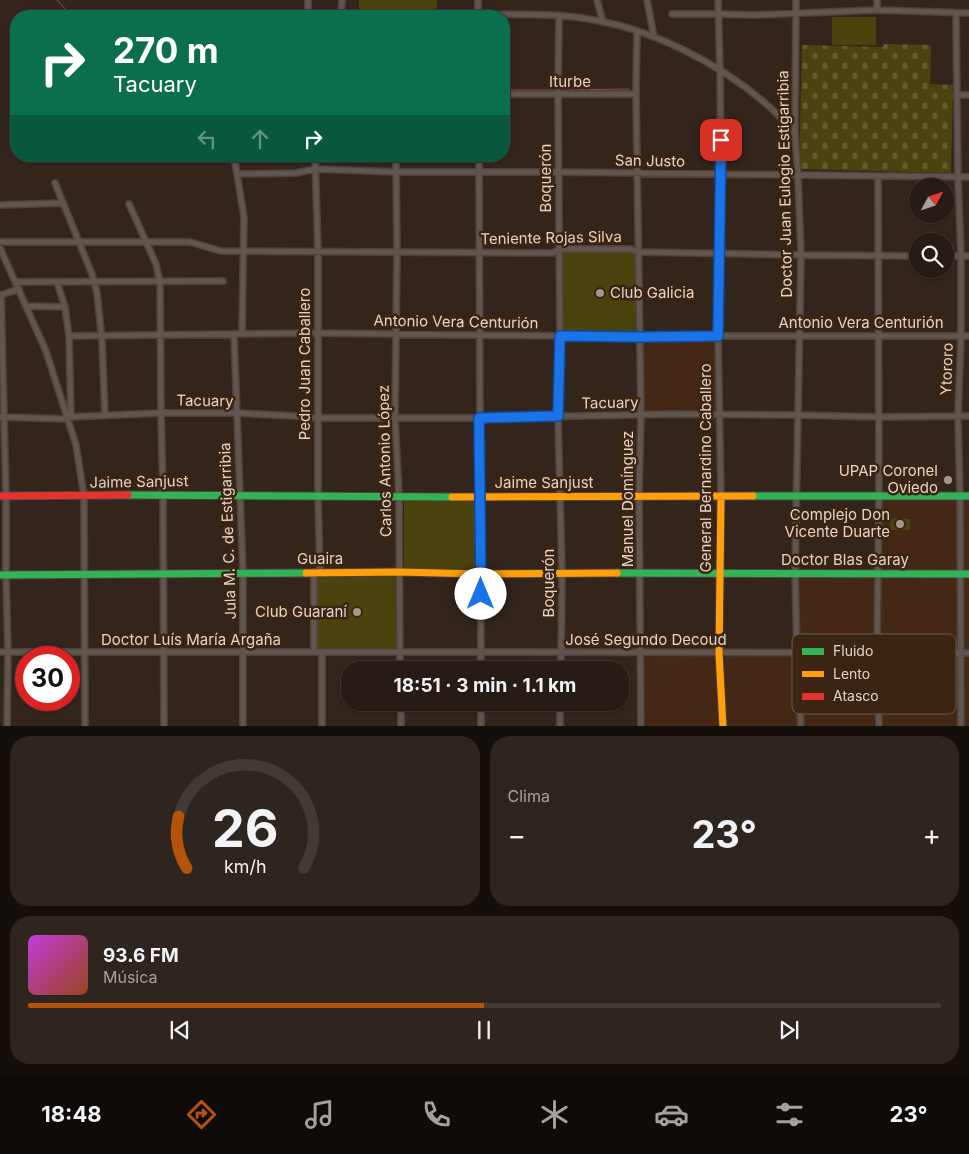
<!DOCTYPE html>
<html lang="es">
<meta charset="utf-8">
<style>
:root{--surface:#261c15;--page:#2e251e;--text:#f1f3f6;--muted:#a4a1a0;--line:#423a34;--accent:#b45309}
body{margin:0;font-family:Inter,sans-serif;background:var(--page);color:var(--text);height:100vh;display:flex;flex-direction:column;font-size:19px;white-space:nowrap}
*{box-sizing:border-box;margin:0}
p{font-size:16px;color:var(--muted)}
.icon{flex:none;width:28px;height:28px;fill:none;stroke:currentColor;stroke-width:2;stroke-linecap:round;stroke-linejoin:round}
.map{position:relative;height:726px;overflow:hidden}
.side{display:flex;flex-direction:column;gap:10px;padding:10px;background:#150f0c;flex:1}
.side>*{flex:none}
.hud{position:absolute;left:10px;top:10px;width:500px;height:152px;border-radius:20px;box-shadow:0 1px 4px #0004,0 0 0 1px var(--line);background:#0b6e4f;color:#fff;overflow:hidden}
.needle{width:32px;rotate:50deg}
.fabs{position:absolute;left:909px;top:178px;display:grid;gap:10px}
.fabs a{display:grid;place-items:center;width:45px;height:45px;border-radius:50%;background:var(--surface);box-shadow:0 1px 4px #0004,0 0 0 1px var(--line);font-size:25px}
.speed{position:absolute;left:15px;top:646px;display:flex;gap:10px;font-size:25px;font-weight:700;text-align:center}
.speed>*{display:grid;place-content:center;width:65px;height:65px;border-radius:50%;background:var(--surface);box-shadow:0 1px 4px #0004,0 0 0 1px var(--line);line-height:1}
.speed .limit{border:8px solid #d22;background:#fff;color:#111}
.pin{position:absolute;display:grid;place-items:center;width:42px;height:42px;color:#fff;margin:-21px;border-radius:10px;box-shadow:0 2px 8px #0006}
.me{position:absolute;width:55px;margin:-28px;rotate:0deg;stroke-linejoin:round;filter:drop-shadow(0 0 4px #0008)}
.turn{display:flex;align-items:center;gap:18px;height:105px;padding:0 20px;font-size:22px}
.turn .icon{width:65px;height:65px;stroke-width:2.5}
.turn b{display:block;font-size:35px;line-height:42px}
.lanes{display:flex;align-items:center;height:48px;padding:0 20px;background:#0003;justify-content:center;gap:25px;direction:ltr}
.lanes .off{opacity:.35}
.big{font-size:38px;font-weight:700;line-height:1.1}
.side .tile{flex:1;display:flex;flex-direction:column;justify-content:center;gap:8px;min-width:0;padding:0 18px;border-radius:20px;background:var(--page)}
.side .dial{align-items:center;gap:0}
.dial svg{height:130px;overflow:visible;fill:none;stroke:var(--line);stroke-width:7;stroke-linecap:round;text-anchor:middle}
.dial text{fill:var(--text);stroke:none}
.song{display:flex;align-items:center;gap:15px}
.cover{width:60px;height:60px;border-radius:8px;background:linear-gradient(135deg,hsl(290 70% 55%),hsl(20 70% 35%))}
.played{height:5px;border-radius:2px;background:linear-gradient(90deg,var(--accent) 50%,var(--line) 50%)}
.keys{display:flex;justify-content:space-around;direction:ltr}
.heat{display:flex;justify-content:space-between;align-items:center;font-size:28px;direction:ltr}
.side .tiles{flex:1;display:grid;gap:10px;grid-template-columns:1fr 1fr}
.tile:last-child{grid-column:span 2}
.trip{position:absolute;left:341px;top:661px;width:288px;height:50px;border-radius:20px;background:var(--surface);box-shadow:0 1px 4px #0004,0 0 0 1px var(--line);font-weight:700;line-height:50px;text-align:center}
.menu{display:flex;height:80px;justify-content:space-around;align-items:center;background:#0f0b08;color:var(--muted)}
.menu .icon{width:35px;height:35px}
.menu .on{color:var(--accent)}
.menu b{font-size:22px;color:var(--text)}
.map>svg:first-child{display:block}
</style>
<div class="map">
<svg width="969" height="727" viewBox="0 0 969 727">
<defs>
<pattern id="cemetery-stones" width="16" height="16" patternUnits="userSpaceOnUse" patternTransform="scale(1.25)"><rect width="16" height="16" fill="#4b430d"/><path d="M2 7V4a2 2 0 0 1 4 0v3zM10 15v-3a2 2 0 0 1 4 0v3z" fill="#655d2f"/></pattern>
</defs>
<rect width="100%" height="100%" fill="#33251c"/>
<!-- built -->
<path fill="#442815" d="M642,339L715,340L716,411L643,412Z
M883,499H955L956,502V570L955,571L883,570L881,568V501Z
M964,499H969V572L964,571L963,569V502Z
M800,576L874,577L875,647L874,650H800L799,649L798,579Z
M883,577H956L957,580V649L955,650H883L882,647L881,580Z
M964,577H969V651L963,650L962,579Z
M715,656L717,659L718,725L716,727L646,726L643,660L645,657Z
M966,656H969V726H965L963,724L964,659Z
M726,657H795L797,660V726H725L724,660Z
M805,657H872L875,658L874,726L805,727L804,726L803,659Z
M887,657L956,658L957,661V726H884L883,724V661Z"/>
<!-- cemetery -->
<path fill="url(#cemetery-stones)" d="M884,44L931,45L930,84L953,85L951,173L799,169L802,45L883,47Z"/>
<!-- park -->
<path fill="#4b430d" d="M359,0H437V16H359Z
M832,17H876V45H832Z
M562,251H631L637,253L638,333L562,334Z
M404,501H475V571L404,569Z
M890,518L910,519V530H890Z
M317,575H396L397,648L318,649Z"/>
<g fill="none" stroke-linecap="round" stroke-linejoin="round">
<!-- stream -->
<path stroke="#96495a" stroke-width="1" d="M57,0L72,16
M504,90H554
M561,90L629,89"/>
<defs>
<path id="street" d="M308,0V16
M478,0V16
M597,0L603,22
M647,0L654,37
M718,0L720,69L721,175L718,336L721,496
M796,0L795,133L798,176L801,255L795,573L797,653L801,727
M877,0V10
M956,13L958,177L961,256V336L958,416L960,496L961,727
M478,14C515,15 552,13 588,19C650,28 719,63 765,103C776,112 785,123 795,133
M672,14H718L754,15L877,10L969,13
M341,16L342,0
M559,16L558,94L560,336L558,416L562,574L561,670
M637,31L636,94L641,415L639,496L641,727
M504,94H636
M957,95H969
M234,156L244,217L242,334
M315,156L318,251V495L320,572
M396,156L397,252L395,418L399,496L400,670
M479,156L481,670
M237,174L296,173L315,169L397,172H558L969,177
M878,176L879,496L877,653L879,727
M55,183L92,274L97,293L102,340L105,416
M129,204L156,264L160,282L161,413L163,495L164,727
M0,205L63,203
M0,242H190L221,251L553,253L559,249H631L639,252L801,255L918,256
M0,248L46,351L76,445L84,496L85,727
M945,256H969
M15,282L223,281
M26,306L65,307
M234,335L243,573V727
M69,336L318,333L640,337L718,336H969
M0,417L68,419L71,417L69,336L65,307L57,282
M71,417L161,413H237L295,416L317,418H479L671,414L798,415L879,417L969,416
M314,572V652
M0,652H481L969,653
M401,702V727
M481,702V727
M7,727L8,652L6,575V496L1,295L19,289
M322,727V652
M560,727V702"/>
<path id="fast" d="M128,495L452,497
M753,496H969
M617,573L969,574
M0,575L306,573"/>
<path id="slow" d="M721,496L719,653L723,727
M452,497L753,496
M306,573L399,572L481,574L617,573"/>
<path id="jam" d="M0,496L128,495"/>
</defs>
<!-- street casing -->
<use href="#street" stroke="#4e423b" stroke-width="8"/>
<!-- fast casing -->
<use href="#fast" stroke="#4e423b" stroke-width="9"/>
<!-- slow casing -->
<use href="#slow" stroke="#4e423b" stroke-width="9"/>
<!-- jam casing -->
<use href="#jam" stroke="#4e423b" stroke-width="9"/>
<!-- street -->
<use href="#street" stroke="#60564f" stroke-width="5"/>
<!-- fast -->
<use href="#fast" stroke="#30b455" stroke-width="7"/>
<!-- slow -->
<use href="#slow" stroke="#ff9f0a" stroke-width="7"/>
<!-- jam -->
<use href="#jam" stroke="#e5322d" stroke-width="7"/>
</g>
<g fill="none" stroke-linecap="round" stroke-linejoin="round">
<defs>
<path id="route" d="M481,594L479,418L558,416L560,336L640,337L718,336L721,140"/>
</defs>
<!-- route casing -->
<use href="#route" stroke="#114b97" stroke-width="12"/>
<!-- route -->
<use href="#route" stroke="#1a73e8" stroke-width="9"/>
</g>
<!-- markers -->
<g fill="#a5958b" stroke="#3c2413" stroke-width="2">
<circle cx="600" cy="293" r="5"/>
<circle cx="948" cy="480" r="5"/>
<circle cx="900" cy="524" r="5"/>
<circle cx="357" cy="612" r="5"/>
</g>
<g text-anchor="middle" stroke-width="5" stroke-linejoin="round" paint-order="stroke">
<!-- street labels -->
<g font-size="15" fill="#e2d2c7" stroke="#3c2413">
<text x="570" y="87">Iturbe</text>
<text transform="translate(650 161) rotate(1)" y="5">San Justo</text>
<text transform="translate(546 178) rotate(-90)" y="5">Boquerón</text>
<text transform="translate(785 184) rotate(-91)" y="5">Doctor Juan Eulogio Estigarribia</text>
<text transform="translate(551 238) rotate(-1)" y="5">Teniente Rojas Silva</text>
<text transform="translate(456 322) rotate(1)" y="5">Antonio Vera Centurión</text>
<text x="861" y="328">Antonio Vera Centurión</text>
<text transform="translate(305 364) rotate(-90)" y="5">Pedro Juan Caballero</text>
<text transform="translate(947 369) rotate(-88)" y="5">Ytororo</text>
<text transform="translate(205 401) rotate(1)" y="5">Tacuary</text>
<text transform="translate(610 403) rotate(-1)" y="5">Tacuary</text>
<text transform="translate(385 461) rotate(-91)" y="5">Carlos Antonio López</text>
<text transform="translate(706 468) rotate(-90)" y="5">General Bernardino Caballero</text>
<text transform="translate(139 482) rotate(-1)" y="5">Jaime Sanjust</text>
<text x="544" y="488">Jaime Sanjust</text>
<text transform="translate(628 499) rotate(-90)" y="5">Manuel Domínguez</text>
<text transform="translate(228 531) rotate(-92)" y="5">Jula M. C. de Estigarribia</text>
<text x="320" y="564">Guaira</text>
<text x="845" y="565">Doctor Blas Garay</text>
<text transform="translate(549 583) rotate(-90)" y="5">Boquerón</text>
<text x="191" y="645">Doctor Luís María Argaña</text>
<text x="646" y="645">José Segundo Decoud</text>
</g>
<!-- poi labels -->
<g font-size="15" fill="#e2d2c7" stroke="#3c2413" text-anchor="end">
<text x="610" y="298" text-anchor="start">Club Galicia</text>
<text x="938" y="476">UPAP Coronel<tspan x="938" dy="17">Oviedo</tspan></text>
<text x="890" y="520">Complejo Don<tspan x="890" dy="17">Vicente Duarte</tspan></text>
<text x="347" y="617">Club Guaraní</text>
</g>
</g>
<!-- legend -->
<rect x="792" y="634" width="164" height="80" rx="8" fill="#3c2413" stroke="#6e5849" stroke-width="1"/>
<rect x="802" y="648" width="22" height="7" fill="#30b455"/>
<rect x="802" y="671" width="22" height="6" fill="#ff9f0a"/>
<rect x="802" y="693" width="22" height="7" fill="#e5322d"/>
<g font-size="14" fill="#e2d2c7">
<text x="833" y="656">Fluido</text>
<text x="833" y="679">Lento</text>
<text x="833" y="701">Atasco</text>
</g>
</svg>
<div class="fabs">
<a><svg class="needle" viewBox="-14 -14 28 28"><path d="M0-13l5 13h-10z" fill="#e53935"/><path d="M0 13l5-13h-10z" fill="#a4a1a0"/></svg></a>
<a><svg class="icon" aria-label="search" viewBox="0 0 24 24"><circle cx="10" cy="10" r="6"/><path d="M15 15l6 6"/></svg></a>
</div>
<div class="speed"><div class="limit">30</div></div>
<div class="pin" style="left:721px;top:140px;background:#d93025"><svg class="icon" aria-label="arrive" viewBox="0 0 24 24"><path d="M6 21V4h12l-3 4 3 4H6"/></svg></div>
<svg class="me" style="left:481px;top:594px" viewBox="-20 -20 40 40"><circle r="19" fill="#fff"/><path d="M0-13L10 11 0 6-10 11z" fill="#1a73e8"/></svg>
<div class="trip">18:51 · 3 min · 1.1 km</div>
<div class="hud">
<div class="turn"><svg class="icon" aria-label="right" viewBox="0 0 24 24"><path d="M7 20v-9h11M14 6l5 5-5 5"/></svg><div><b>270 m</b>Tacuary</div></div>
<div class="lanes"><svg class="icon off" aria-label="left" viewBox="0 0 24 24"><path d="M17 20v-9H6M10 6l-5 5 5 5"/></svg><svg class="icon off" aria-label="ahead" viewBox="0 0 24 24"><path d="M12 20V5M6 11l6-6 6 6"/></svg><svg class="icon" aria-label="right" viewBox="0 0 24 24"><path d="M7 20v-9h11M14 6l5 5-5 5"/></svg></div>
</div>
</div>
<section class="side">
<div class="tiles">
<div class="tile dial"><svg viewBox="0 0 100 80">
<path d="M14 69A42 42 0 1 1 86 69"/>
<path d="M14 69A42 42 0 0 1 9 37" stroke="#b45309"/>
<text x="50" y="56" font-size="32" font-weight="700">26</text>
<text x="50" y="72" font-size="11">km/h</text>
</svg></div>
<div class="tile"><p>Clima</p>
<div class="heat"><a>−</a><b class="big">23°</b><a>+</a></div>
</div>
<div class="tile">
<div class="song"><i class="cover"></i><div><b>93.6 FM</b><p>Música</p></div></div>
<div class="played"></div>
<div class="keys"><svg class="icon" aria-label="previous" viewBox="0 0 24 24"><path d="M18 5L8 12l10 7zM5 5v14"/></svg><svg class="icon" aria-label="pause" viewBox="0 0 24 24"><path d="M8 5v14M16 5v14"/></svg><svg class="icon" aria-label="next" viewBox="0 0 24 24"><path d="M6 5l10 7-10 7zM19 5v14"/></svg></div>
</div>
</div>
</section>
<nav class="menu">
<b>18:48</b>
<svg class="icon on" aria-label="directions" viewBox="0 0 24 24"><path d="M12 3l9 9-9 9-9-9zM9 14v-3h6M13 9l2 2-2 2"/></svg>
<svg class="icon" aria-label="music" viewBox="0 0 24 24"><path d="M9 18V5l10-2v13"/><circle cx="6" cy="18" r="3"/><circle cx="16" cy="16" r="3"/></svg>
<svg class="icon" aria-label="phone" viewBox="0 0 24 24"><path d="M5 4h4l2 5-3 2q2 4 5 5l2-3 5 2v4C11 20 4 13 5 4z"/></svg>
<svg class="icon" aria-label="climate" viewBox="0 0 24 24"><path d="M12 3v18M4 7l16 10M4 17L20 7"/></svg>
<svg class="icon" aria-label="car" viewBox="0 0 24 24"><path d="M5 17H2v-5l4-1 3-4h7l3 4 3 1v5h-3M9 17h6M6 11h13"/><circle cx="7" cy="17" r="2"/><circle cx="17" cy="17" r="2"/></svg>
<svg class="icon" aria-label="filters" viewBox="0 0 24 24"><path d="M4 7h16M4 17h16"/><circle cx="9" cy="7" r="2"/><circle cx="15" cy="17" r="2"/></svg>
<b>23°</b>
</nav>
